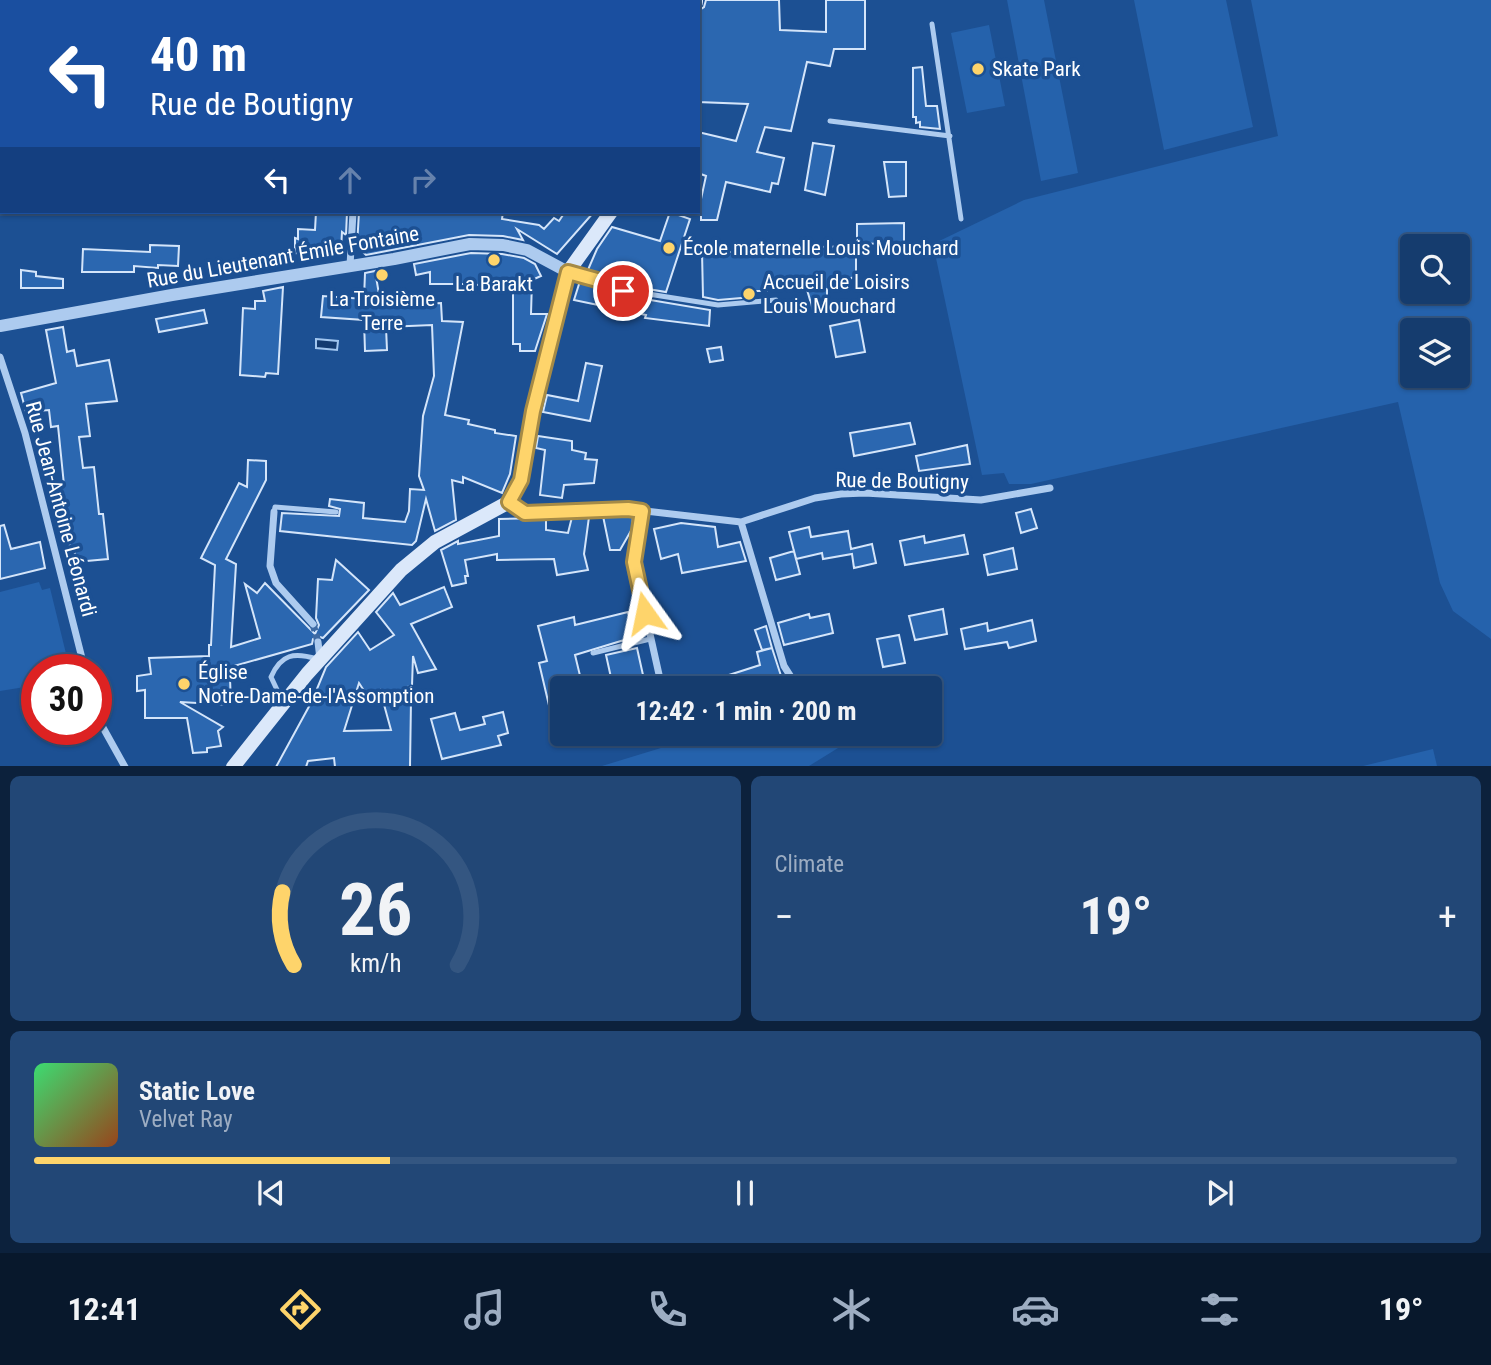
<!DOCTYPE html>
<meta charset="utf-8">
<style>
:root{--surface:#153c6e;--page:#224776;--text:#f1f3f6;--muted:#9dadc2;--line:#345681;--accent:#fed46b}
body{margin:0;font-family:"Roboto Condensed",sans-serif;background:var(--page);color:var(--text);height:100vh;display:flex;flex-direction:column;font-size:26px;white-space:nowrap}
*{box-sizing:border-box;margin:0}
p{font-size:23px;color:var(--muted)}
.icon{flex:none;width:38px;height:38px;fill:none;stroke:currentColor;stroke-width:2;stroke-linecap:round;stroke-linejoin:round}
.map{position:relative;height:766px;overflow:hidden}
.sheet{display:flex;flex-direction:column;gap:10px;padding:10px;background:#0c213c;flex:1}
.sheet>*{flex:none}
.banner{position:absolute;left:0px;top:0px;width:700px;height:214px;box-shadow:0 2px 5px #0004,0 0 0 2px var(--line);background:#1a4fa0;color:#fff;overflow:hidden}
.tools{position:absolute;left:1400px;top:234px;display:grid;gap:14px}
.tools a{display:grid;place-items:center;width:70px;height:70px;border-radius:7px;background:var(--surface);box-shadow:0 2px 5px #0004,0 0 0 2px var(--line);font-size:35px}
.speed{position:absolute;left:21px;top:654px;display:flex;gap:14px;font-size:35px;font-weight:700;text-align:center}
.speed>*{display:grid;place-content:center;width:91px;height:91px;border-radius:50%;background:var(--surface);box-shadow:0 2px 5px #0004,0 0 0 2px var(--line);line-height:1}
.speed .limit{border:10px solid #d22;background:#fff;color:#111}
.pin{position:absolute;display:grid;place-items:center;width:60px;height:60px;color:#fff;margin:-30px;border:4px solid #fff;border-radius:50%;box-shadow:0 2px 7px #0007}
.me{position:absolute;width:77px;margin:-38px;rotate:348deg;stroke-linejoin:round;filter:drop-shadow(0 0 5px #0008)}
.turn{display:flex;align-items:center;gap:24px;height:147px;padding:0 35px;font-size:32px}
.turn .icon{width:91px;height:91px;stroke-width:2.5}
.turn b{display:block;font-size:49px;line-height:60px}
.lanes{display:flex;align-items:center;height:66px;padding:0 35px;background:#0003;justify-content:center;gap:35px;direction:ltr}
.lanes .off{opacity:.35}
.big{font-size:52px;font-weight:700;line-height:1.1}
.sheet .tile{flex:1;display:flex;flex-direction:column;justify-content:center;gap:10px;min-width:0;padding:0 24px;border-radius:10px;background:var(--page)}
.sheet .dial{align-items:center;gap:0}
.dial svg{height:182px;overflow:visible;fill:none;stroke:var(--line);stroke-width:7;stroke-linecap:round;text-anchor:middle}
.dial text{fill:var(--text);stroke:none}
.song{display:flex;align-items:center;gap:21px}
.cover{width:84px;height:84px;border-radius:10px;background:linear-gradient(135deg,hsl(140 70% 55%),hsl(20 70% 35%))}
.played{height:7px;border-radius:4px;background:linear-gradient(90deg,var(--accent) 25%,var(--line) 25%)}
.keys{display:flex;justify-content:space-around;direction:ltr}
.heat{display:flex;justify-content:space-between;align-items:center;font-size:38px;direction:ltr}
.sheet .tiles{flex:1;display:grid;gap:10px;grid-template-columns:1fr 1fr}
.tile:last-child{grid-column:span 2}
.trip{position:absolute;left:550px;top:676px;width:392px;height:70px;border-radius:7px;background:var(--surface);box-shadow:0 2px 5px #0004,0 0 0 2px var(--line);font-weight:700;line-height:70px;text-align:center}
.tab-bar{display:flex;height:112px;justify-content:space-around;align-items:center;background:#08182c;color:var(--muted)}
.tab-bar .icon{width:49px;height:49px}
.tab-bar .active{color:var(--accent)}
.tab-bar b{font-size:32px;color:var(--text)}
.map>svg:first-child{display:block}
</style>
<div class="map">
<svg width="1491" height="767" viewBox="0 0 1491 767">
<rect width="100%" height="100%" fill="#1c5093"/>
<!-- green -->
<path fill="#2562ac" fill-rule="evenodd" d="M403,0H614V2Z
M1007,0H1044L1078,173L1041,181Z
M1134,0H1226L1253,127L1164,150Z
M1251,0H1491V639L1453,611L1440,583L1398,402L1031,484H1009L1004,473L982,475L933,244L1024,200L1278,136ZM1412,247H1458V292H1412ZM1412,331H1458V376H1412Z
M989,25L1005,106L967,113L951,33Z
M39,582L42,590L50,588L70,670H37V685L0,691V592Z
M710,733H842L851,740L809,766H602Z
M1433,749L1437,766H1363Z"/>
<!-- water -->
<path fill="#133b71" stroke="#a1c6f0" stroke-width="2" d="M316,339L338,341L337,350L316,348Z"/>
<!-- building -->
<path fill="#2b67b0" stroke="#d4e5fa" stroke-width="2" fill-rule="evenodd" d="M706,0H779L780,30L826,32V0H865V49H834L830,66L807,62L791,131L765,127L757,152L784,158L778,184L772,183L770,192L726,182L717,220H701V199L706,176L698,173V132L736,141L748,104L698,102V11L704,7Z
M922,67L926,106H937L940,129L920,127V122L916,123V117H913V68Z
M813,143L834,146L825,195L805,190Z
M884,162H906V196L889,197Z
M316,212H347L346,235L342,232L341,250H309L308,254L295,253V238L298,239V229L315,230Z
M359,212H503L502,219L539,225L544,229L554,218L559,221L565,212H594L557,254L517,229L523,240L503,236L469,235L366,255L357,246Z
M670,212L690,219L666,292L606,282L599,275L587,272L597,249L612,227L660,241Z
M904,223V243L857,244V224Z
M150,245L179,246L178,266L158,265V268L134,266V272H82L83,249L150,252Z
M856,246V276L827,289V303L813,310L805,283H767V291H753V297L718,300L703,297L702,252H744V249Z
M471,253L502,254L524,258L535,264L541,276L532,280L531,314H547L535,351H520V344H513V288L468,284H430V272L416,275L414,264Z
M21,270L36,272V276L63,279V288H21Z
M375,271L380,300H396V305L441,303L442,321L463,322L445,415L469,420L468,424L495,430V433L516,436L510,474L502,493L463,477V483L452,480L456,520L435,531L426,499L416,541L412,545L280,531L282,513L339,516L340,509L329,506L330,499L364,503L363,518L405,522L409,511L410,489L424,490L419,476L423,416L434,376L432,325L386,327L387,350L365,351L364,320L321,317L323,296L364,299L365,273Z
M580,281L594,285L603,292L710,310L709,326L645,318L646,315L574,300Z
M283,287L278,374L266,373L265,377L240,375L243,308L255,309V301H265L263,291Z
M204,310L207,323L159,332L156,319Z
M859,320L865,352L836,357L830,326Z
M63,327L67,352L74,350L77,366L109,360L117,401L86,404L90,436L79,437L83,468L94,467L99,514H103L108,559L76,562L74,547H70L68,532H62L58,486L64,485L58,426L51,427L49,410L26,412L21,393L56,383L46,330Z
M721,347L723,360L710,362L707,349Z
M586,363L602,366L590,421L543,412L547,395L578,401Z
M910,423L915,444L854,456L850,433Z
M538,436L572,441V450L586,453L585,459L597,460L594,483L564,485L562,498L540,495L545,450L536,448Z
M967,445L970,464L919,471L916,456Z
M248,460L266,461V480L226,559L236,564L231,647L260,638L245,584L257,593L265,583L315,634L319,625L316,618L318,579L332,580L336,560L369,590L323,638L317,636L313,639L312,644L234,666L236,678H230L231,705L180,702L223,727L218,731L221,746L207,748V752L193,753L187,718H145V690L137,691V676L151,674L149,658L209,656V645H211L215,565L201,558L239,483L247,487Z
M1031,509L1037,528L1021,533L1016,513Z
M603,516L633,517L632,529L620,550H610Z
M572,517H589L584,554L588,570L557,575L554,559L497,560V554L465,560L468,576H465L466,583L452,586L441,550L458,541V544L499,536V519L546,518V530L568,533Z
M681,523L715,527L718,547L740,542L746,561L682,573L678,554L661,559L654,529Z
M4,525L11,549L40,542L45,568L0,579V526Z
M809,527L811,537L848,531L851,549L872,544L876,563L854,568L852,554L823,559L822,553L796,559L789,532Z
M964,535L968,554L905,565L900,541L924,536L925,543Z
M1013,548L1017,569L988,575L984,555Z
M794,551L800,574L776,580L770,558Z
M444,587L452,607L411,624L436,669L418,673L413,656L412,686L407,687L411,700L410,767H335L334,758L308,761L306,767H276L312,701L326,667L358,632L370,650L394,635L376,612L393,593L400,605ZM359,683L368,697L380,690L391,730L344,731Z
M943,609L947,634L915,640L909,616Z
M628,612L634,637L575,655L583,688H562V734L556,735L539,663L547,661L538,626L574,617L575,625Z
M809,614L810,618L829,614L833,633L784,645L778,623Z
M1032,620L1036,641L1009,648L1007,642L965,649L961,629L987,623L988,631Z
M766,626L772,648L762,650L755,630Z
M899,635L905,663L883,667L877,639Z
M637,648L643,675L612,682L606,655Z
M772,648L783,682L763,688H702L701,684L760,665L757,652Z
M503,712L508,733L498,736L501,745L442,759L431,719L455,713L460,730L485,724L483,717Z"/>
<g fill="none" stroke-linecap="round" stroke-linejoin="round">
<!-- minor-tunnel -->
<path stroke="#3e6aa3" stroke-width="7" stroke-dasharray="7 3.5" stroke-linecap="butt" d="M313,624L318,642"/>
<!-- service -->
<path stroke="#adcbef" stroke-width="5" d="M932,24L961,219
M830,121L950,136
M571,273L597,280L604,287L718,305L776,300
M274,512L275,507L336,512
M593,653L650,639
M286,700L279,694L271,677C281,654 294,652 317,659"/>
<!-- minor -->
<path stroke="#adcbef" stroke-width="7" d="M375,2V0
M350,266L353,212
M0,357L25,433L85,670
M509,502L525,513L628,509L741,522L815,498L841,494L865,493L981,500L1050,488
M642,511L634,562L662,688
M274,512L270,566L276,583L313,624
M741,522L784,666L798,688
M318,642L320,659
M96,715L125,767"/>
<!-- tertiary -->
<path stroke="#adcbef" stroke-width="12" d="M0,326L172,295L394,259L470,244L503,245L527,250L568,272"/>
<!-- secondary -->
<path stroke="#dbe8fa" stroke-width="14" d="M696,2V0
M233,767L307,674L401,570L435,542L509,502L521,480L533,411L568,272L611,212"/>
</g>
<g fill="none" stroke-linecap="round" stroke-linejoin="round">
<defs>
<path id="route" d="M623,291L604,287L597,280L568,272L533,411L521,480L509,502L525,513L628,509L642,511L634,562L645,613"/>
</defs>
<!-- route casing -->
<use href="#route" stroke="#a58a46" stroke-width="18"/>
<!-- route -->
<use href="#route" stroke="#fed46b" stroke-width="12"/>
</g>
<!-- markers -->
<g fill="#fed46b" stroke="#1c5093" stroke-width="2.5">
<circle cx="978" cy="69" r="7"/>
<circle cx="669" cy="248" r="7"/>
<circle cx="494" cy="260" r="7"/>
<circle cx="382" cy="275" r="7"/>
<circle cx="749" cy="294" r="7"/>
<circle cx="184" cy="684" r="7"/>
</g>
<g text-anchor="middle" stroke-width="7" stroke-linejoin="round" paint-order="stroke">
<!-- poi labels -->
<g font-size="21" fill="#fff" stroke="#1c5093" text-anchor="start">
<text x="992" y="76">Skate Park</text>
<text x="683" y="255">École maternelle Louis Mouchard</text>
<text x="763" y="289">Accueil de Loisirs<tspan x="763" dy="24">Louis Mouchard</tspan></text>
<text x="494" y="291" text-anchor="middle">La Barakt</text>
<text x="382" y="306" text-anchor="middle">La Troisième<tspan x="382" dy="24">Terre</tspan></text>
<text x="198" y="679">Église<tspan x="198" dy="24">Notre-Dame-de-l'Assomption</tspan></text>
</g>
<!-- street labels -->
<g font-size="21" fill="#fff" stroke="#1c5093">
<text transform="translate(283 257) rotate(-10)" y="7">Rue du Lieutenant Émile Fontaine</text>
<text transform="translate(902 481) rotate(1)" y="7">Rue de Boutigny</text>
<text transform="translate(61 509) rotate(75)" y="7">Rue Jean-Antoine Léonardi</text>
</g>
</g>
</svg>
<div class="tools">
<a><svg class="icon" aria-label="search" viewBox="0 0 24 24"><circle cx="10" cy="10" r="6"/><path d="M15 15l6 6"/></svg></a>
<a><svg class="icon" aria-label="layers" viewBox="0 0 24 24"><path d="M12 4l9 5-9 5-9-5zM3 14l9 5 9-5"/></svg></a>
</div>
<div class="speed"><div class="limit">30</div></div>
<div class="pin" style="left:623px;top:291px;background:#d93025"><svg class="icon" aria-label="arrive" viewBox="0 0 24 24"><path d="M6 21V4h12l-3 4 3 4H6"/></svg></div>
<svg class="me" style="left:645px;top:613px" viewBox="-20 -20 40 40"><path d="M0-17L14 15 0 8-14 15z" fill="#fed46b" stroke="#fff" stroke-width="4"/></svg>
<div class="trip">12:42 · 1 min · 200 m</div>
<div class="banner">
<div class="turn"><svg class="icon" aria-label="left" viewBox="0 0 24 24"><path d="M17 20v-9H6M10 6l-5 5 5 5"/></svg><div><b>40 m</b>Rue de Boutigny</div></div>
<div class="lanes"><svg class="icon" aria-label="left" viewBox="0 0 24 24"><path d="M17 20v-9H6M10 6l-5 5 5 5"/></svg><svg class="icon off" aria-label="ahead" viewBox="0 0 24 24"><path d="M12 20V5M6 11l6-6 6 6"/></svg><svg class="icon off" aria-label="right" viewBox="0 0 24 24"><path d="M7 20v-9h11M14 6l5 5-5 5"/></svg></div>
</div>
</div>
<section class="sheet">
<div class="tiles">
<div class="tile dial"><svg viewBox="0 0 100 80">
<path d="M14 69A42 42 0 1 1 86 69"/>
<path d="M14 69A42 42 0 0 1 9 37" stroke="#fed46b"/>
<text x="50" y="56" font-size="32" font-weight="700">26</text>
<text x="50" y="72" font-size="11">km/h</text>
</svg></div>
<div class="tile"><p>Climate</p>
<div class="heat"><a>−</a><b class="big">19°</b><a>+</a></div>
</div>
<div class="tile">
<div class="song"><i class="cover"></i><div><b>Static Love</b><p>Velvet Ray</p></div></div>
<div class="played"></div>
<div class="keys"><svg class="icon" aria-label="previous" viewBox="0 0 24 24"><path d="M18 5L8 12l10 7zM5 5v14"/></svg><svg class="icon" aria-label="pause" viewBox="0 0 24 24"><path d="M8 5v14M16 5v14"/></svg><svg class="icon" aria-label="next" viewBox="0 0 24 24"><path d="M6 5l10 7-10 7zM19 5v14"/></svg></div>
</div>
</div>
</section>
<nav class="tab-bar">
<b>12:41</b>
<svg class="icon active" aria-label="directions" viewBox="0 0 24 24"><path d="M12 3l9 9-9 9-9-9zM9 14v-3h6M13 9l2 2-2 2"/></svg>
<svg class="icon" aria-label="music" viewBox="0 0 24 24"><path d="M9 18V5l10-2v13"/><circle cx="6" cy="18" r="3"/><circle cx="16" cy="16" r="3"/></svg>
<svg class="icon" aria-label="phone" viewBox="0 0 24 24"><path d="M5 4h4l2 5-3 2q2 4 5 5l2-3 5 2v4C11 20 4 13 5 4z"/></svg>
<svg class="icon" aria-label="climate" viewBox="0 0 24 24"><path d="M12 3v18M4 7l16 10M4 17L20 7"/></svg>
<svg class="icon" aria-label="car" viewBox="0 0 24 24"><path d="M5 17H2v-5l4-1 3-4h7l3 4 3 1v5h-3M9 17h6M6 11h13"/><circle cx="7" cy="17" r="2"/><circle cx="17" cy="17" r="2"/></svg>
<svg class="icon" aria-label="filters" viewBox="0 0 24 24"><path d="M4 7h16M4 17h16"/><circle cx="9" cy="7" r="2"/><circle cx="15" cy="17" r="2"/></svg>
<b>19°</b>
</nav>
